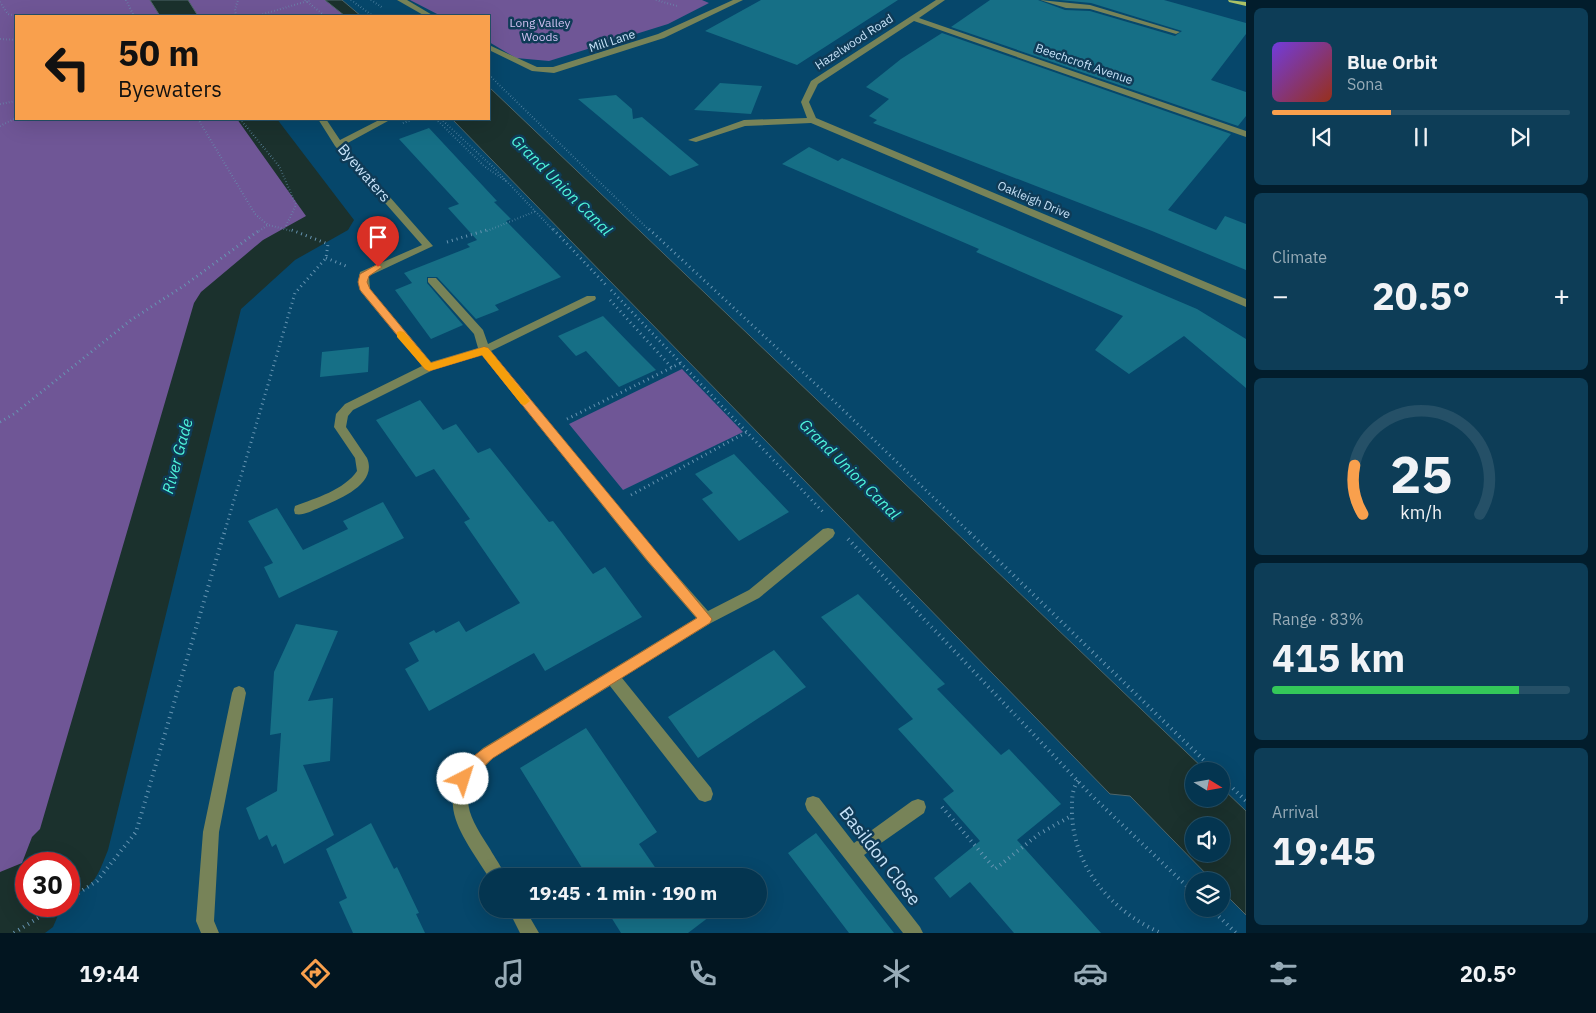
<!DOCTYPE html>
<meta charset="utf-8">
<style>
:root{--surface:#043550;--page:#0d3d57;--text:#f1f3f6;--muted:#97abb7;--line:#255067;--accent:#f9a04d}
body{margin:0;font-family:"IBM Plex Sans",sans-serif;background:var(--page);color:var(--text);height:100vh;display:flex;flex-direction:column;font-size:19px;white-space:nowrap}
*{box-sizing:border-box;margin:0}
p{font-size:16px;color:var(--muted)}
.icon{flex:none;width:28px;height:28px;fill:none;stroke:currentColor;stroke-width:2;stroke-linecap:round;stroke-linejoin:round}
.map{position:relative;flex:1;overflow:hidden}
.panel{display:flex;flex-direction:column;gap:8px;padding:8px;background:#021d2c;width:350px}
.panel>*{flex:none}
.banner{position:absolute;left:15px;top:15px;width:475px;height:105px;border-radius:0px;box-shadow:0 5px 20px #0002,0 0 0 1px var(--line);background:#f9a04d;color:#111;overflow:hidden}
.needle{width:32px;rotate:101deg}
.controls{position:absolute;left:1185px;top:762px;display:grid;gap:10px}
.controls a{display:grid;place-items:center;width:45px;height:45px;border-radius:50%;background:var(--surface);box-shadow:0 5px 20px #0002,0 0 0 1px var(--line);font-size:25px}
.speed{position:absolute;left:15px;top:852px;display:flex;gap:10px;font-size:25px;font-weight:700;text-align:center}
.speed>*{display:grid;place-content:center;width:65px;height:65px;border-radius:50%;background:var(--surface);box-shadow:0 5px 20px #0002,0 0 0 1px var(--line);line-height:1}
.speed .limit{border:8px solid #d22;background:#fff;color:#111}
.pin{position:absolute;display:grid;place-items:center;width:42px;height:42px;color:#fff;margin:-51px -21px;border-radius:50% 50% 50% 0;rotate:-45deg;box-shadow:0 0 5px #0007}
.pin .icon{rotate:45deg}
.me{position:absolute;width:55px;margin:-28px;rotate:40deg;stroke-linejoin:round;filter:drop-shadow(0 0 4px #0008)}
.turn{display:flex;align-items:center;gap:18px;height:105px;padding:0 20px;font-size:22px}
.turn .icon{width:65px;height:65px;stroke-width:2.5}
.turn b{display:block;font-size:35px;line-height:42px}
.big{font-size:38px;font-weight:700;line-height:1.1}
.panel .widget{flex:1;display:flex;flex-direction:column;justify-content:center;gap:8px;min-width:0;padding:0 18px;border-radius:8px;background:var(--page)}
.panel .dial{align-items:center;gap:0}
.dial svg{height:130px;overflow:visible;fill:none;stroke:var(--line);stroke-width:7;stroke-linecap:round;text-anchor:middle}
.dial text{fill:var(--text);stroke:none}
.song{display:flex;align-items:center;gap:15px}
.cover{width:60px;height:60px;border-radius:8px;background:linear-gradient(135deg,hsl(260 70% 55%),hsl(10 70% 35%))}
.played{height:5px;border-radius:2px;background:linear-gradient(90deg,var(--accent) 40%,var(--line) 40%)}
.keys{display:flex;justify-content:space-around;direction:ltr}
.heat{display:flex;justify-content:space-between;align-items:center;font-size:28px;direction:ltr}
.charge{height:8px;border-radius:4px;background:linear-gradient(90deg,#34c759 83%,var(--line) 0)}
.trip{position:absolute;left:479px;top:868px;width:288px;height:50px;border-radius:25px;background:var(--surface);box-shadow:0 5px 20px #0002,0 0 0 1px var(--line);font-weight:700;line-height:50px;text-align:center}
.menu{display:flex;height:80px;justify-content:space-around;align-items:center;background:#021520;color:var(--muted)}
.menu .icon{width:35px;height:35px}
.menu .selected{color:var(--accent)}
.menu b{font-size:22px;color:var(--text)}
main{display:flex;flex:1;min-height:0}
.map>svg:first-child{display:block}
</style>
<main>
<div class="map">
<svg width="1246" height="933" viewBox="0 0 1246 933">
<rect width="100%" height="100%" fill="#06476b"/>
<!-- green -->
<path fill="#6f5696" d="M0,0H325L345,16H16V119H257L332,220L279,250L218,304L71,850L59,864H26V900L0,919Z
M410,0H702L709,3L668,24L549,61L516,58L489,42V16H441Z
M682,369L743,432L623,490L569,424Z"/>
<!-- water -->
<path fill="#1b312d" stroke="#4f666a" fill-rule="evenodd" d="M150,0H188L198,16H160Z
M325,0H342L361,16H345Z
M489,87L1206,771H1194V799H1221V787L1246,811V915L1221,890V881H1213L1130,796L1110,794L452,119H489ZM1194,826H1221V854H1194Z"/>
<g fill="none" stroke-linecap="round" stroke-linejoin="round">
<!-- river -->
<path fill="#1b312d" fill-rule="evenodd" d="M237,119H277L354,220L348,230L295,260L241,309L108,850C98,875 95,887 69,897V864H26V906H62L53,927L45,933H0V872L22,863L32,837L40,829L194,303L201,292L263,240L306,216Z"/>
</g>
<!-- building -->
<path fill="#166f86" d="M761,0H898L797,65L705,31Z
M990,0H1038L1065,10L1090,11L1175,36L1182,31L1091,3L1059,0H1164L1246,23V34L1211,80L1246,92V116L1238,126L951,27Z
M942,33L1231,134L1168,210L1216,230L1225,216L1246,224V270L1152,231L873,123L877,120L869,116L889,99L866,87L901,59Z
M720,83L762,86L751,114L694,110Z
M616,95L632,109L633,119L642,117L699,165L670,176L578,99Z
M429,128L497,201L494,202L511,219L506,221L561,277L495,305L499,310L476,319L437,277H427V283L463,325L431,339L395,290L412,283L404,273L470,247L467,244L477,240L448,208L459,204L399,139Z
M809,147L838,161L842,158L1197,309L1246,339V388L1184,336L1129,374L1095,350L1123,316L976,252L979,249L782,164Z
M603,316L632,346L656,370L619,387L586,351L576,356L558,336Z
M369,347L368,372L320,377L322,352Z
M420,400L443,430L456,424L478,453L490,448L549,522L553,521L593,574L605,567L642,617L545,671L534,653L429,711L405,669L419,661L409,643L434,630L436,633L459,621L466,632L520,603L464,522L470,519L434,469L416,477L376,420Z
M734,454L789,512L739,541L702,499L713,493L695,474Z
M383,502L404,538L279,598L264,567L273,563L248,521L277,508L303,550L348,529L343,521Z
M858,594L945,684L937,689L1001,755L1009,749L1061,804L1017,840L1101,933H1014L970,882L950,898L934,878L980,841L943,799L954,791L898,729L913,719L821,617Z
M296,624L338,631L308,701L333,698L330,761L303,765L334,835L284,864L276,844L272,847L267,835L259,840L246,808L277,791L281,733L270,735L274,672Z
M774,650L806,687L698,758L668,717Z
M586,728L657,832L639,844L661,876H587L520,768Z
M371,823L394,869L397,867L419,913L416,914L425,933H353L339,902L347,898L326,849Z
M816,833L894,933H849L788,853Z
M606,909H704L709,917L688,933H621Z"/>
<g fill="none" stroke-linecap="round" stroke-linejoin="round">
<!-- path-far2 -->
<path stroke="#6795b2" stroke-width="2" stroke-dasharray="0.5 2.5" stroke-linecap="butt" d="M126,0L134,16
M305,0L325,16
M351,0L373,16
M371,0L383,8
M656,0L677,6
M0,2L8,14L18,16
M236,16L235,9L238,0
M257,16L311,0
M0,39L16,40
M489,75L650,231
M0,104L16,101
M198,119L255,214L268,225L292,231
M240,119L279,166L296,205L285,228
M436,119L484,166L506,181
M441,119L494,168L554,231
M403,123L414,119
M0,126L16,118
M259,231L268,225
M487,231L536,211"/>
<!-- path-far1 -->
<path stroke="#6795b2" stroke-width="3" stroke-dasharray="1 4" stroke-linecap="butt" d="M553,229L606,285
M649,229L837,404L971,534
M447,242L490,229
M326,258L346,266
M611,290L824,513
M610,300L672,368
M567,419L681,363
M0,422L14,414L131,320L185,285L261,229
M631,495L747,432
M224,534L295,293L326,258L328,244L289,229"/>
<!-- path -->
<path stroke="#6795b2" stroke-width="4" stroke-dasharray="1 4.5" stroke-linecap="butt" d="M970,533L1215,771
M848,539L1091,795L1194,893
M1221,777L1246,801
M1078,781C1071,791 1072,802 1072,814C1074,869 1113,912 1161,933
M942,807L995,869L1039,834L1071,816
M69,899L97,881L136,832L224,533
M1211,909L1236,933
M14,933L57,906"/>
<!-- minor -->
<path fill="#778358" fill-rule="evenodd" d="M397,0H407L434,16H425Z
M733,0H743L664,38L554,73L532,71L489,50V45L537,67H553L658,34Z
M936,0H945L919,18L1246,131V137L914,21L818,84L809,102L816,118L1246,299V307L811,123L745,126L696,142L688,140L744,120L807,118L801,102L811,81Z
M1040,0L1090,5L1180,32L1176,34L1090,9L1066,8Z
M318,119H326L340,140L381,119L388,121L344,145L433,246L369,276L370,289L431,362L478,348L474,334L428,282V278H436L483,330L488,344L587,296H595L596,298L595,300L491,351L656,552L708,611L749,590L823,529L828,528L833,529L835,533L833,537L759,598L711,623L622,678L711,788L713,794L711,800L705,802L699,800L610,686L493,758C457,794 464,809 490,849C495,858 502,867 505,876H488C455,825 431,797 483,748L696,618L646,560L482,355L433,370L353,410L348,416L346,427L367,458C378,484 339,499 321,507C313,510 304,516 295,514L294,510L295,506C316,498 344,490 357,471L355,458L334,427L336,414L345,404L422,366L361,292L358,282L360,272L422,245L335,146Z
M239,686L244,688L246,693L219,832L214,921L219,933H201L196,921L203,832L232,693L234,688Z
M813,796L819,798L854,843L912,801L918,799L924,801L926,807L924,813L864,855L920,927L923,933H903L807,810L805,804L807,798Z
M508,909H525L539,933H520Z"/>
<!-- major -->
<path fill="#abc266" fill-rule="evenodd" d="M1228,0L1246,2V6L1229,2Z"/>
</g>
<!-- route -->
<path fill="#f9a04d" stroke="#a26832" d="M378,264L382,267L369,276L367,282L370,289L431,363L484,347L488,348L712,619L710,623L493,758C485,764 469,784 463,786L458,784L456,779C461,766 472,757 483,749L697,618L647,560L482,355L429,371L425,369L360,290L358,282L360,274Z"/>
<!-- slow -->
<path fill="#f59e0b" d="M400,331L404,332L431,363L484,347L488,348L530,401L525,405L521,404L482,355L429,371L425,369L397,337V332Z"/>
<g text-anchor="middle" stroke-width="5" stroke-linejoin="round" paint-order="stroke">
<!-- far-park labels -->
<g font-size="12" fill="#d0c0f0" stroke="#0f3b57">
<text x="540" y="27">Long Valley<tspan x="540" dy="14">Woods</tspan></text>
</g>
<!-- far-street labels -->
<g font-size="12" fill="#c7e3f9" stroke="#0f3b57">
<text transform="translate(612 41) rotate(-18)" y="4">Mill Lane</text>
<text transform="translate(854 42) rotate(-33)" y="4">Hazelwood Road</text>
<text transform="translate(1084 64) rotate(19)" y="4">Beechcroft Avenue</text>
<text transform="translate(1034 200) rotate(23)" y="4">Oakleigh Drive</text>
</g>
<!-- street labels -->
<g font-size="15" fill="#c7e3f9" stroke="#0f3b57">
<text transform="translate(364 173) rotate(49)" y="5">Byewaters</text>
</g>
<!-- water labels -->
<g font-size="16" font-style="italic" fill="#4ef3da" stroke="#0f3b57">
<text transform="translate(562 185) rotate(45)" y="6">Grand Union Canal</text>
<text transform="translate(177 456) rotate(-75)" y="6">River Gade</text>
<text transform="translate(850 469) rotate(45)" y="6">Grand Union Canal</text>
</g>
<!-- near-street labels -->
<g font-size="18" fill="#c7e3f9" stroke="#0f3b57">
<text transform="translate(880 856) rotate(52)" y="6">Basildon Close</text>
</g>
</g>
</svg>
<div class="controls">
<a><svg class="needle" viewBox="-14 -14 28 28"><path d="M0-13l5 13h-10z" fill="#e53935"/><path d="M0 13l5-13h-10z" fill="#97abb7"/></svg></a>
<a><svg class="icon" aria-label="sound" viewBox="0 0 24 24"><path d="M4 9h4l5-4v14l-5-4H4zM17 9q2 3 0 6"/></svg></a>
<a><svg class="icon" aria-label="layers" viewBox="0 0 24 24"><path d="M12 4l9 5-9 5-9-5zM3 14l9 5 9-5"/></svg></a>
</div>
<div class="speed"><div class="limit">30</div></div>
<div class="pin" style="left:378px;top:267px;background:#d93025"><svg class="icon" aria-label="arrive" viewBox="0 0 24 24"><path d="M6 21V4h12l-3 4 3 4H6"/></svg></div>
<svg class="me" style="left:463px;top:779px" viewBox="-20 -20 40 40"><circle r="19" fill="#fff"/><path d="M0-13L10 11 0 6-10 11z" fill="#f9a04d"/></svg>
<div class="trip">19:45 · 1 min · 190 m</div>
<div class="banner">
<div class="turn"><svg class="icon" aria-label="left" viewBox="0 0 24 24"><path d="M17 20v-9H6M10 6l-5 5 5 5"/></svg><div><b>50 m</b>Byewaters</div></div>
</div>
</div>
<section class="panel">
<div class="widget">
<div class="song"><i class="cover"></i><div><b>Blue Orbit</b><p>Sona</p></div></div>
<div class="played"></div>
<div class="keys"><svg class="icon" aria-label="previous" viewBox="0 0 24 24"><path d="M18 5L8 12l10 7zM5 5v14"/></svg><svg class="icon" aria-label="pause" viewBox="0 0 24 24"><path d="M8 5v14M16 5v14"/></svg><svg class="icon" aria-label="next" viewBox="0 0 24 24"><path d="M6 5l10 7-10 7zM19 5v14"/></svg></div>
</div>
<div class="widget"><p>Climate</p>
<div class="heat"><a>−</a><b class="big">20.5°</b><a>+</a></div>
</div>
<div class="widget dial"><svg viewBox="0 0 100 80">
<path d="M14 69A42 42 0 1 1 86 69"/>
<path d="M14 69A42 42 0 0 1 9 39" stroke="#f9a04d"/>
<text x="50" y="56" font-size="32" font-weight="700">25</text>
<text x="50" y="72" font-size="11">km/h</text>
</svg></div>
<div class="widget"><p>Range · 83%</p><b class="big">415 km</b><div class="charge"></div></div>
<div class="widget"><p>Arrival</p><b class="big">19:45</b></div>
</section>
</main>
<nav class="menu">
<b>19:44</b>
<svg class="icon selected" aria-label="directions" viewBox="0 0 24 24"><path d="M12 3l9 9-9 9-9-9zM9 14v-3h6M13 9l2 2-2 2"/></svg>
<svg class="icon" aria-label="music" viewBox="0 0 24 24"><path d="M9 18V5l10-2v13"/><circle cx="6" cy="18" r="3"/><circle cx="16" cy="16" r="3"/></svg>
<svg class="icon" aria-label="phone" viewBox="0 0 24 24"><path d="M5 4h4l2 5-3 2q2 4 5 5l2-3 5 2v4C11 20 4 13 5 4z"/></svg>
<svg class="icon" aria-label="climate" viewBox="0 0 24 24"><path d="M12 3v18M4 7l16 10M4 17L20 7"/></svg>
<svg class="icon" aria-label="car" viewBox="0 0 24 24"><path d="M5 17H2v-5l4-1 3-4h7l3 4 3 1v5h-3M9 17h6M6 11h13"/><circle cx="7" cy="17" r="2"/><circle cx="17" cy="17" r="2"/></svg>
<svg class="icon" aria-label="filters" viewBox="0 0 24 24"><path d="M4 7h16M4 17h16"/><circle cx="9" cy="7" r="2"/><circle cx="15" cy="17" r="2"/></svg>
<b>20.5°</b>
</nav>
